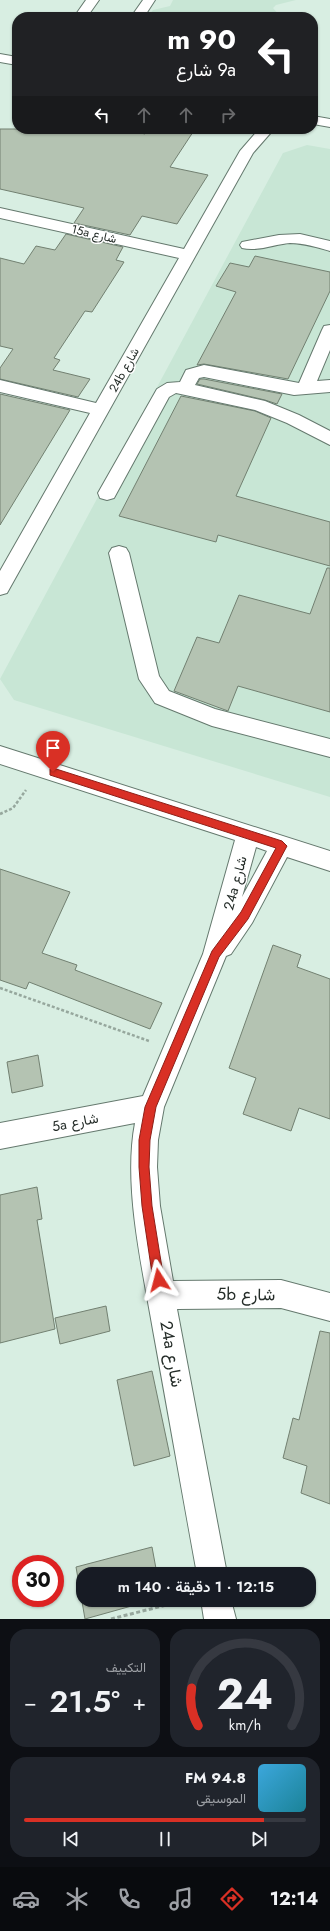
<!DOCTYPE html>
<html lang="ar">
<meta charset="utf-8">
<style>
:root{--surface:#171b24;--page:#20242c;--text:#f1f3f6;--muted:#9ea1a6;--line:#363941;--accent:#d93025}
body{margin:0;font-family:Jost,Vazirmatn,sans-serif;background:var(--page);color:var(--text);direction:rtl;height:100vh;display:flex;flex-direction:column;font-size:15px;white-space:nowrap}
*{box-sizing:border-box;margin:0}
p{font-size:13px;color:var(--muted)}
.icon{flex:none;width:22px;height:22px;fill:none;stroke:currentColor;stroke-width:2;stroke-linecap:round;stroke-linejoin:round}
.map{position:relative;height:1619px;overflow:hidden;direction:ltr}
.details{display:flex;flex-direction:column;gap:10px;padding:10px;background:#0d0f14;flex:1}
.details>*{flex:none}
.top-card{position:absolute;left:12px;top:12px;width:306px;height:122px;border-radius:16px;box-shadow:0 1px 3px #0004;direction:rtl;background:#202124;color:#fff;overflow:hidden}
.speed{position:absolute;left:12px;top:1555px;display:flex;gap:8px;font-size:20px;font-weight:700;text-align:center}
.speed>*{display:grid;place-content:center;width:52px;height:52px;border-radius:50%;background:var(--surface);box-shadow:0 1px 3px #0004;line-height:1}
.speed .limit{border:6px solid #d22;background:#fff;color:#111}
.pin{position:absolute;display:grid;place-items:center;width:34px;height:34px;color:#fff;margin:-41px -17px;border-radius:50% 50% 50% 0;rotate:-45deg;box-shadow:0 0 4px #0007}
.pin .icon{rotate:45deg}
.me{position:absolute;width:44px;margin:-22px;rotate:351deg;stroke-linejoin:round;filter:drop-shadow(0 0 3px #0008)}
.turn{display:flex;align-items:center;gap:14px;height:84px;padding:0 16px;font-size:18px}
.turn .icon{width:52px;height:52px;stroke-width:2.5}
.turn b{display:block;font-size:28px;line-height:34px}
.lanes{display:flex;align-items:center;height:38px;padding:0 16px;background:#0003;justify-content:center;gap:20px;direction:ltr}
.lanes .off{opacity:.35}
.big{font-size:30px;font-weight:600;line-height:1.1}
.details .tile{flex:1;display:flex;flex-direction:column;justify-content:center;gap:6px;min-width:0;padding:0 14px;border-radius:16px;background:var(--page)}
.details .dial{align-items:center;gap:0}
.dial svg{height:104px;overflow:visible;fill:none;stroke:var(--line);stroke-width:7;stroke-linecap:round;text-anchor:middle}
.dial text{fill:var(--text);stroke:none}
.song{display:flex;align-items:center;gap:12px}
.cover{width:48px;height:48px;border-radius:6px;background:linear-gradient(135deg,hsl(200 70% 55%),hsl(190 70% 35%))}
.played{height:4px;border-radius:2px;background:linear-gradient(90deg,var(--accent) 85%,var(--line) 85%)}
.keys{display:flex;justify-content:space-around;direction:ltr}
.heat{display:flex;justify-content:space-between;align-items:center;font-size:22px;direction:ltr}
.details .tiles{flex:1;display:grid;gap:10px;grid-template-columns:1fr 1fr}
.tile:last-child{grid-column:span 2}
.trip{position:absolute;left:76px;top:1567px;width:240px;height:40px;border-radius:16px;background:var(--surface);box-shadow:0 1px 3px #0004;font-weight:600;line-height:40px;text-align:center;direction:rtl}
.dock{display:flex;height:64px;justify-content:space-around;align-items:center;background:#090b0e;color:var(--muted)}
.dock .icon{width:28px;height:28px}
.dock .active{color:var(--accent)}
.dock b{font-size:18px;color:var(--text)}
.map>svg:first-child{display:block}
</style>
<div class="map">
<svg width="330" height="1619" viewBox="0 0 330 1619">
<rect width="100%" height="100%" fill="#d8eee2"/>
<!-- built -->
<path fill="#c8e6d5" d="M173,0H296L276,5L273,8L281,17H150L148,16L153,10L170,6Z
M307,145L330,149V797L14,700L0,679L283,153Z"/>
<!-- building -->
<path fill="#b4c3b2" stroke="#728071" d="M0,129H124L145,134L149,129H195L170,167L208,175L177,224L142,216L130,235L74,223L84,208L0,189Z
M66,234L123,247L116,260L124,262L92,312L85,311L54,358L60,360L53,370L90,379L78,397L0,379V368L13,349L0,346V258L24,264L36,246L55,250Z
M255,256L330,272V291L288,379L204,364L197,365L236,292L216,286L230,263L249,267Z
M200,379H204L282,394L277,404L265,400L197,384Z
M0,394L70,410L0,525Z
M181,396L255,411L271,418L236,496L330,522V566L218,535L216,542L119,516Z
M327,568H330V712L238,686L228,711L174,691L197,637L219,643L239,595L310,614Z
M0,869L70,892L42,953L77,965L75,970L162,1003L150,1029L29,982L26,989L0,980Z
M273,945L301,955L297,967L330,979V1119L299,1108L291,1131L243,1114L256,1078L229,1068Z
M38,1055L43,1086L12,1093L7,1062Z
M37,1187L42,1219L37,1220L55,1329L0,1343V1195Z
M106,1306L110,1331L60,1344L55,1318Z
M320,1331L330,1333V1504L301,1493L307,1466L283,1458L293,1418L299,1420Z
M152,1371L170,1456L134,1466L117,1380Z
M152,1547L157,1574H83V1600H153L85,1619L76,1567Z"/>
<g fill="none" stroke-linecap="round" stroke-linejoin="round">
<defs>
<path id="minor" d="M86,0H99L87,17H74Z
M143,0H155L144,17H131Z
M0,54L17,57V65L0,62Z
M313,116L330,119V127L313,124Z
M259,129H274L253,153L7,593L0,595V571L90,413L0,392V380L96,403L179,258L0,218V208L184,249L240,151Z
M300,234L330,241V251C316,247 304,243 290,243C275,244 257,252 242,248L240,245L242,242L279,235Z
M330,325V350L317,381L330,380V392L294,395L204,377L199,378L195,385L265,401L299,415L330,431V445L287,423L255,410L176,393L169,397L114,498L107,500L100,498L98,493L157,389L167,383L180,382L186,370L204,365L299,383L322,330L324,326Z
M119,546L126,548L129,553L159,676L169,691L215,709L330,739V757L212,726L155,703L139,679L109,553L112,548Z
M0,746L330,851V871L287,857L252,923L231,954L226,956L164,1107L158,1140L157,1167L160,1206L173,1281L281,1280L330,1293V1321L281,1308L177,1309L227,1574H197C182,1493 168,1411 153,1330C142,1266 123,1186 135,1123L0,1149V1123L143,1096L203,954L235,840L0,764ZM256,847L267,851L242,897Z
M201,1600H231L236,1619H204Z"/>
</defs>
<!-- minor casing -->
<use href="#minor" stroke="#65796e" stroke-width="2"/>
<!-- path-far1 -->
<path stroke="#96a79d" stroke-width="2.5" stroke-dasharray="3 2" stroke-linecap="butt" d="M0,814L13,808L26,790
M0,988L149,1041"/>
<!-- path -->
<path stroke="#96a79d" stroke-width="3" stroke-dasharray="4 2.5" stroke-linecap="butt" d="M111,1619L186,1600"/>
<!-- minor -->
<use href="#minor" fill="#fff" fill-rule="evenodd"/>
</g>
<!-- route -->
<path fill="#d93025" stroke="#8d1f18" d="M53,768L282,841L287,846L248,919L219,957L156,1107L150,1140L149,1167L152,1206L164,1280L163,1284L159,1286L155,1284L153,1280L142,1206L139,1167V1140L145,1107L212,951L241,912L276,848L50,775V769Z"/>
<g text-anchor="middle" stroke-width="3" stroke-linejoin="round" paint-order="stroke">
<!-- far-street labels -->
<g font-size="12" fill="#242c28" stroke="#fff">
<text transform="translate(94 234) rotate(13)" y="4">15a شارع</text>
<text transform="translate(124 370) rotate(-61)" y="4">24b شارع</text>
</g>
<!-- street labels -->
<g font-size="14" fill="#242c28" stroke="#fff">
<text transform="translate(235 883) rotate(-75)" y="5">24a شارع</text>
<text transform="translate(75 1122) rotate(-11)" y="5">5a شارع</text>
</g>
<!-- near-street labels -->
<g font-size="17" fill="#242c28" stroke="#fff">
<text transform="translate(246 1294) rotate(1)" y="6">5b شارع</text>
<text transform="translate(172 1354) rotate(80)" y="6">24a شارع</text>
</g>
</g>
</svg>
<div class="speed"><div class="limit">30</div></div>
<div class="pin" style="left:53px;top:772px;background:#d93025"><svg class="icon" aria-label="arrive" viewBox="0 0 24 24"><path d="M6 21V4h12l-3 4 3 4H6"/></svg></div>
<svg class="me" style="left:159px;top:1280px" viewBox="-20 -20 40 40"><path d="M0-17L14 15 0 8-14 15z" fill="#d93025" stroke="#fff" stroke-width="4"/></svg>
<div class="trip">12:15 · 1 دقيقة · 140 m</div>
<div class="top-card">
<div class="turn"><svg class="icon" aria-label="left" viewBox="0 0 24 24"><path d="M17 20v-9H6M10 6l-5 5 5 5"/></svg><div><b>90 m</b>9a شارع</div></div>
<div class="lanes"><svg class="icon" aria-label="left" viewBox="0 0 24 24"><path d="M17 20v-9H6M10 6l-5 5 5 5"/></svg><svg class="icon off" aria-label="ahead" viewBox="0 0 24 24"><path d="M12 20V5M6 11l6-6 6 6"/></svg><svg class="icon off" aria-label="ahead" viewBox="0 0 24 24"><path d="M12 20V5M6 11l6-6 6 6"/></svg><svg class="icon off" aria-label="right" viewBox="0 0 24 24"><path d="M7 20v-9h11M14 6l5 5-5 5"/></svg></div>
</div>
</div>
<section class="details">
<div class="tiles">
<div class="tile dial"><svg viewBox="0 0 100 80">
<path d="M14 69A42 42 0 1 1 86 69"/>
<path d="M14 69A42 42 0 0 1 9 40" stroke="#d93025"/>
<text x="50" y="56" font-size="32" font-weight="700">24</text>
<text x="50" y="72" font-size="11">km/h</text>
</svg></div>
<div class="tile"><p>التكييف</p>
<div class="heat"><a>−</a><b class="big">21.5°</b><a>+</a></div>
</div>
<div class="tile">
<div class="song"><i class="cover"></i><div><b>94.8 FM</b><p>الموسيقى</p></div></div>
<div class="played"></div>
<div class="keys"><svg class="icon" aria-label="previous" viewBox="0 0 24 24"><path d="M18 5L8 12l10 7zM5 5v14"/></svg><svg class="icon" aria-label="pause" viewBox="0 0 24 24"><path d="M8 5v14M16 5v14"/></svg><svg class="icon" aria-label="next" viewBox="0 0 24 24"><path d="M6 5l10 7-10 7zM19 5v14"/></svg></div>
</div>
</div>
</section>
<nav class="dock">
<b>12:14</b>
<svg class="icon active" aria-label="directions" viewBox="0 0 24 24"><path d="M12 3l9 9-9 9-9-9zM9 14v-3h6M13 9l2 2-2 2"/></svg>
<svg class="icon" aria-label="music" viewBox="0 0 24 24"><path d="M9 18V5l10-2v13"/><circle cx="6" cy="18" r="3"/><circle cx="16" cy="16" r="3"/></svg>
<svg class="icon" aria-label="phone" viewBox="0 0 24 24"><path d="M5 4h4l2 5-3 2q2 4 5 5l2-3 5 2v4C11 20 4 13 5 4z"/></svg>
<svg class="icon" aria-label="climate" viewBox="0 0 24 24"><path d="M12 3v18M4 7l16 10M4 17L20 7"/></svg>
<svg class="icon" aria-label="car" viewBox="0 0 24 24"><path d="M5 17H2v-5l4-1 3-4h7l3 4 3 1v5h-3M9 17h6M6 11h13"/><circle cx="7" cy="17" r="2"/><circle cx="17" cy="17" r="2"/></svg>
</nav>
